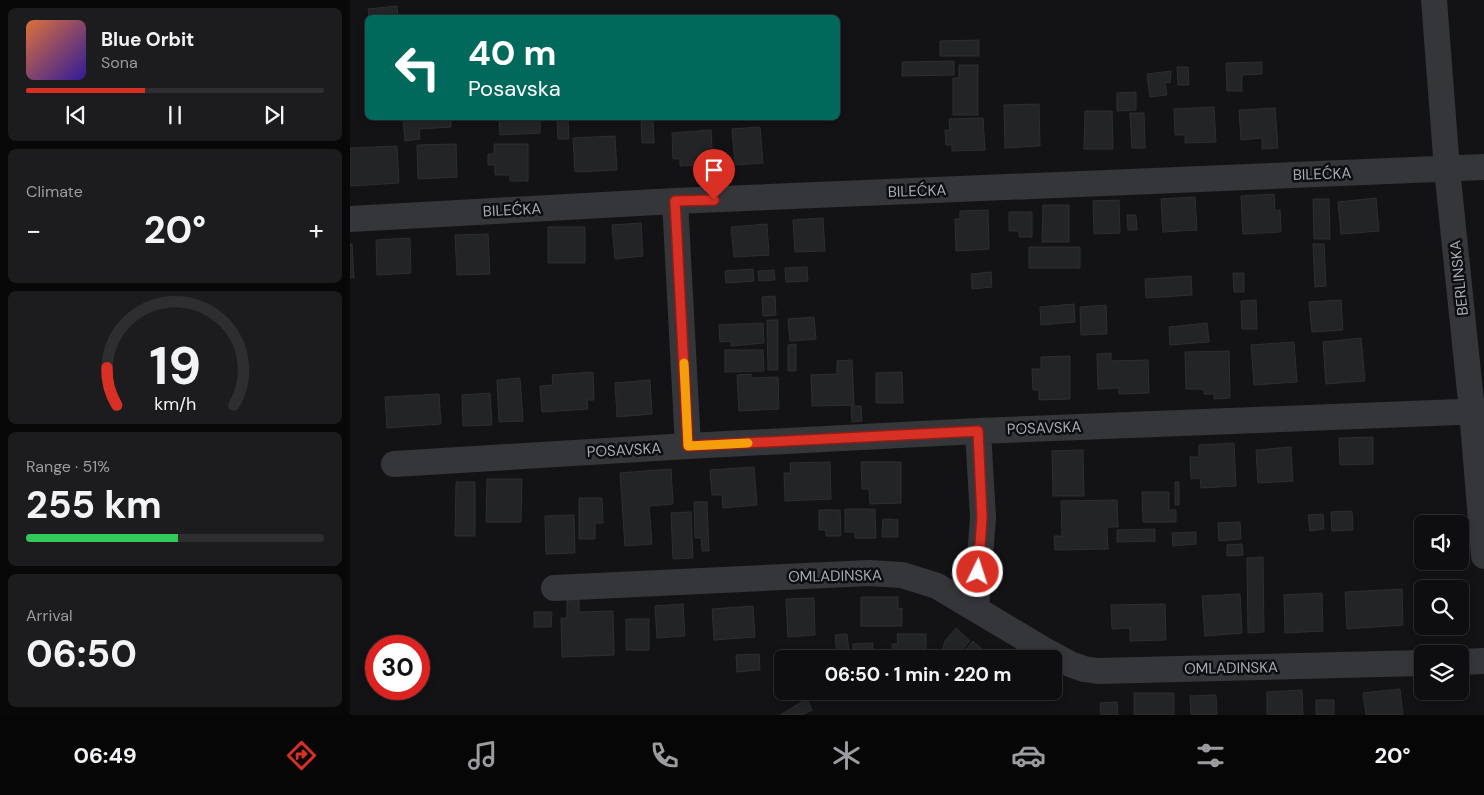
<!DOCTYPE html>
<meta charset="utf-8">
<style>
:root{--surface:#0e0e10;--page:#1c1c1e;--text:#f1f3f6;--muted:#9b9c9f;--line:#2e2e30;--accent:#d93025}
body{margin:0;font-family:"DM Sans",sans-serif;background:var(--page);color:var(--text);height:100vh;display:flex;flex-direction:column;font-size:19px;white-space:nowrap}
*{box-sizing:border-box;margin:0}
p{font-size:16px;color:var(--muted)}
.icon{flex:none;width:28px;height:28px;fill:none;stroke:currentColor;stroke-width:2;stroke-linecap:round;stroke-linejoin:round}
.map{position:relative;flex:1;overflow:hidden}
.drawer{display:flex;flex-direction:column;gap:8px;padding:8px;background:#080809;width:350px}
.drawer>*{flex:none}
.guide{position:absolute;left:15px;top:15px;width:475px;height:105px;border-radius:8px;box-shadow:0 2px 8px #0003,0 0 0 1px var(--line);background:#00695c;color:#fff;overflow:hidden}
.controls{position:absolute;left:1064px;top:515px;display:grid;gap:10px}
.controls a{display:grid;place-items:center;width:55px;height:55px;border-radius:8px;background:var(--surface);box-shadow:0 2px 8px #0003,0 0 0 1px var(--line);font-size:25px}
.speed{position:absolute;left:15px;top:635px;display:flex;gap:10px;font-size:25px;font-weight:700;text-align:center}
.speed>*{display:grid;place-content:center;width:65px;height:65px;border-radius:50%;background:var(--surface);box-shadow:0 2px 8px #0003,0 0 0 1px var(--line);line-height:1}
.speed .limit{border:8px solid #d22;background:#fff;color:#111}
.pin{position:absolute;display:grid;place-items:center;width:42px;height:42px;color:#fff;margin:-51px -21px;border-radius:50% 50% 50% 0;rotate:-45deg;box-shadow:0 0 5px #0007}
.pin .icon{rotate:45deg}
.me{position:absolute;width:55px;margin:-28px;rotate:4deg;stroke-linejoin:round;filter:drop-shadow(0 0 4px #0008)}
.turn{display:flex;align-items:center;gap:18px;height:105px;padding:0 20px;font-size:22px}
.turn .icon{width:65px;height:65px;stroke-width:2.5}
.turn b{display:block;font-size:35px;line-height:42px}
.big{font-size:38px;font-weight:700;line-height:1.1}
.drawer .widget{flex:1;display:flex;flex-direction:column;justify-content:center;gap:8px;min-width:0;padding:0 18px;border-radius:8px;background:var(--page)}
.drawer .dial{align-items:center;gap:0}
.dial svg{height:130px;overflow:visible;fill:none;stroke:var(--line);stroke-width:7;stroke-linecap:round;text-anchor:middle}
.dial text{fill:var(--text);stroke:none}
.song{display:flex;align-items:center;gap:15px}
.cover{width:60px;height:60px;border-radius:8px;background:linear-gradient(135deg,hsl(20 70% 55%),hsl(250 70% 35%))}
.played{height:5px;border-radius:2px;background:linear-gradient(90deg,var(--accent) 40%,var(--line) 40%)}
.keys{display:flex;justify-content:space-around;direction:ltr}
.heat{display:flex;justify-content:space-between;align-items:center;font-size:28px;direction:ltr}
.charge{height:8px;border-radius:4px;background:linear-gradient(90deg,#34c759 51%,var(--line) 0)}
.trip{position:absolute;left:424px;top:650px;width:288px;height:50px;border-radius:8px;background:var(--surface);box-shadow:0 2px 8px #0003,0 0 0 1px var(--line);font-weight:700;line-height:50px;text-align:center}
.menu{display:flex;height:80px;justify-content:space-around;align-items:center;background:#060606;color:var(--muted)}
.menu .icon{width:35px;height:35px}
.menu .selected{color:var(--accent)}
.menu b{font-size:22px;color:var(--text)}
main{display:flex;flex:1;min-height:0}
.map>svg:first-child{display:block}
</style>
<main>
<section class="drawer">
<div class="widget">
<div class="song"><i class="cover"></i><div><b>Blue Orbit</b><p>Sona</p></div></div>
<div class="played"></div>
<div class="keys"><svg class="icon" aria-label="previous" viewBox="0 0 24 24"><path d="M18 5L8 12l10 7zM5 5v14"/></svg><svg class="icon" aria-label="pause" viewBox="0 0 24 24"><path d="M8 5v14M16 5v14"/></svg><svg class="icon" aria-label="next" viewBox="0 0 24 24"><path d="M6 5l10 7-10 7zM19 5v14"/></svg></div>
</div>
<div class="widget"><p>Climate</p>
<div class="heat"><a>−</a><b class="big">20°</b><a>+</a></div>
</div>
<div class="widget dial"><svg viewBox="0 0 100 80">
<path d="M14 69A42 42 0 1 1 86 69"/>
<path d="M14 69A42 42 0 0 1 8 46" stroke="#d93025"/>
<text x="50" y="56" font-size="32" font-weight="700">19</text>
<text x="50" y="72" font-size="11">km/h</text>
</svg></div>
<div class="widget"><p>Range · 51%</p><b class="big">255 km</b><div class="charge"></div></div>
<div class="widget"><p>Arrival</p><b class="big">06:50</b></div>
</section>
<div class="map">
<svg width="1134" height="715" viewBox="0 0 1134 715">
<rect width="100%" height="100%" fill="#131315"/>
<!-- building -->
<path fill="#232426" stroke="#2d2e31" d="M47,6L48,18H19L18,9Z
M629,40V56H590V41Z
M604,61V75L552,76V62Z
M912,62V74L892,75V91H877L876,63Z
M609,65H628V115H603V78H609Z
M827,67H838L839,85H828Z
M821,71L820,83L815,82L817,95L800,97L797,74Z
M786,92V110L767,111V93Z
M689,104L690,146L655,148L654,105Z
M864,107L866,142L835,143V135H825L824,109Z
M925,108L928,148L912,149V138L891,140L889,110Z
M735,111H762L763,149H734Z
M780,113H794L795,148H782Z
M53,118H101V127L69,129L70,139L55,141Z
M149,118H190V133L150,135Z
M207,118H218L219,139H208Z
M291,118H303L304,143H292Z
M633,118L635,150L602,151V145H596L595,130H600L599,119Z
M410,127L413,163L385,165L382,129Z
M361,130L363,164L330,166V159H323L322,133Z
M265,136L267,170L225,172L223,138Z
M106,144L107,177L68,179L67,145Z
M144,144H178V181H160V175H145V165H138V154H144Z
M47,146L49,183L0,186V148Z
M924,194L925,211L930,210L931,232L893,234L891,196Z
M845,197L847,230L813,232L811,199Z
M1026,198L1029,231L991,234L988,202Z
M963,199H979L980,239H964Z
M769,200L770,233L744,234L743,201Z
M693,205H719V242H692Z
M638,210L639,249L606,251L605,219H610V211Z
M659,212H682V237H669V231H659Z
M777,215H786L787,230H778Z
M473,218L475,251L445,252L443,220Z
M291,223L293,256L265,259L262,225Z
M417,224L419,255L384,257L381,227Z
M198,227H235V263H198Z
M138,234L140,274L107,275L105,235Z
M60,238L61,273L27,275L26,240Z
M0,244H2L4,278H0Z
M963,244H974L976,286L965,287Z
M679,247H730V268H679Z
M457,267L458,281L436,282L435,268Z
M403,269L404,281L376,283L375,271Z
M424,270L425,280L409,281L408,271Z
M641,272L642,287L622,289L621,274Z
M883,273H894V292H884Z
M841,276L842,295L796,298L795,279Z
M425,296L426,315L413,316L412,297Z
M906,300L907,329H892L891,301Z
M991,300L993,330L962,332L959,302Z
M724,304L725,322L691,325L690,307Z
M756,305L757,334L731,335L730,307Z
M464,317L466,339L440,341L438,319Z
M417,320H428V370H418Z
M413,323L414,343L381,346V341L370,342L369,325Z
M857,323L859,342L820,345L819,327Z
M1011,338L1015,381L976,384L973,342Z
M944,342L947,382L904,385L901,345Z
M446,344V371H438V345Z
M375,350H413L414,371L375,372Z
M879,351L880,398L864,399V394H854V389H836L835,352Z
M761,353V361L798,360L799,393L769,394V388L748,389L747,354Z
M720,356V399L689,400V390H683L682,369H691V357Z
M502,360L504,405L462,406L461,375L487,374V361Z
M243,372L244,400H237L238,409L192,412L190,386L203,385L202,375Z
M552,372L553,403H526V373Z
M401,374V378L428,377L429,409L389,411L387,375Z
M170,378L173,421L149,422L147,380Z
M300,380L302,414L267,417L265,383Z
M140,393L142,425L113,426L112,395Z
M89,394L91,424L37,428L35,397Z
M501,406H511L512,421L502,422Z
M1023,437V464L990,465L989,438Z
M884,443L886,486L851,488L850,478L841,479L840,457H849V445Z
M941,447L943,481L908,483L906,450Z
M733,450L734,496H703L702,451Z
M480,462L481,499L435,501L434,473H441L440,463Z
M511,462H551V503L520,504L519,489H512Z
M404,467L407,505L373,508L372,495H362L360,470Z
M321,469L323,504L299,506L302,544L275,546L270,473Z
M137,479H172L171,522H136Z
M106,482H125V536H105Z
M825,482H829V505H825Z
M792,492H819V510H826V522H793Z
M229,498H252L253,523H245V539H229Z
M767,500L768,527H757L758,549L705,550L704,536H712L711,501Z
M344,502H357L359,551H352L351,538H345Z
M495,509H525L526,538H505V532H495Z
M469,510H490L491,536H476V530H469Z
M1002,511L1003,530L982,531L981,512Z
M341,512L343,558L323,559L321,513Z
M973,514L974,529L960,531L958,515Z
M224,515L225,553L196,554L195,516Z
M533,519L548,520V537H532Z
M890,522L891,539L869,541L868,523Z
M805,529V541L767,542V530Z
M846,532V544L823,546L822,533Z
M892,544L893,555L877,556V545Z
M913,557L914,632L898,633L897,558Z
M1052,589L1053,625L997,629L995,592Z
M972,593L973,631L935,633L934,595Z
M890,594L892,633L855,636L852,596Z
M511,597H548V609L552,608V626H511Z
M464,598L465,635L438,637L436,599Z
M229,599V612L263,611L264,655L212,657L211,618H217V600Z
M333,604L335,636L307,638L305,606Z
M815,604L816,640L780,641V628L762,629L761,605Z
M403,606L405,637L364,640L362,609Z
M184,612H202L201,627H184Z
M276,619H299V650H276Z
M606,628L620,641L604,659H590L595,641Z
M497,634L499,653L487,655L485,635Z
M547,634H576V659H543L542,644H548Z
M623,641L642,659H607Z
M523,643V655L503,656V644Z
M409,654L410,670L387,672L386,655Z
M1050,689L1053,715H1016L1013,693Z
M952,690L953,715H917V692Z
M608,691H621L615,698Z
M784,693H824V715H784Z
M866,695L867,715H841L840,696Z
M457,699L462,710L452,715H430Z
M966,700H984V715H966Z
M767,702L768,715H751L750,703Z"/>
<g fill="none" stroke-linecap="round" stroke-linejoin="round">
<!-- street -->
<path stroke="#35363a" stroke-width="26" d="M1084,0L1097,169L1122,411L1134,556
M325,201L338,446
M0,219L325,201L1134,167
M44,464L338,446L628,431L1134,411
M204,588L519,573L552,575L587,586L694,650L720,664L734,669L748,671L1072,663
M626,608L633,518L628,431
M1110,662L1134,661"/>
</g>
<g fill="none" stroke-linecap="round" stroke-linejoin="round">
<defs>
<path id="route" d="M364,200L325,201L338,446L628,431L632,518L628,572"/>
</defs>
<!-- route casing -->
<use href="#route" stroke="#8d1f18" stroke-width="12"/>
<!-- route -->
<use href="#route" stroke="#d93025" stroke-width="9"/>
<!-- slow -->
<path stroke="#f59e0b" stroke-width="9" d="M334,363L338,446L398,443"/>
</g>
<g text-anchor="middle" stroke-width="5" stroke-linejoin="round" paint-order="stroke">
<!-- street labels -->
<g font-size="15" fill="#a6abb5" stroke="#0e0e10">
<text transform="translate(972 174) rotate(-2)" y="5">BILEĆKA</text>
<text transform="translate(567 191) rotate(-2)" y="5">BILEĆKA</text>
<text transform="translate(162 210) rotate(-3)" y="5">BILEĆKA</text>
<text transform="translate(1109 278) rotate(-96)" y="5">BERLINSKA</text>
<text transform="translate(694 428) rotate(-2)" y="5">POSAVSKA</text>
<text transform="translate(274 450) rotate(-3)" y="5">POSAVSKA</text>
<text transform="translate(485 576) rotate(-1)" y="5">OMLADINSKA</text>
<text transform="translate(881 668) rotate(-1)" y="5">OMLADINSKA</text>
</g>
</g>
</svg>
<div class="controls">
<a><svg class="icon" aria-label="sound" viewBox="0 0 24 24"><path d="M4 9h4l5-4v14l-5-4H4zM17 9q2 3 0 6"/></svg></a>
<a><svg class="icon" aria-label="search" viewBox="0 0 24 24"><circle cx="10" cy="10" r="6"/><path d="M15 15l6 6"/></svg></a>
<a><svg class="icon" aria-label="layers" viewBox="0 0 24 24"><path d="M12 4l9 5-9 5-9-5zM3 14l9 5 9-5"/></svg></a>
</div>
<div class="speed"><div class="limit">30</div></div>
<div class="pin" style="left:364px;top:200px;background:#d93025"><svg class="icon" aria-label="arrive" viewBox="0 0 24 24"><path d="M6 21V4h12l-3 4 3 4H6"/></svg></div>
<svg class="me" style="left:628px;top:572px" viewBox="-20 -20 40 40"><circle r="17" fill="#d93025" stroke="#fff" stroke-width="3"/><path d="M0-11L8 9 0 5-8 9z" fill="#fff"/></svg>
<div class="trip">06:50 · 1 min · 220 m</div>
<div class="guide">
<div class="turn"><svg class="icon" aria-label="left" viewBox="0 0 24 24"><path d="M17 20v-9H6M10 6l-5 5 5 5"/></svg><div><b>40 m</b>Posavska</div></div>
</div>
</div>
</main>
<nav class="menu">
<b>06:49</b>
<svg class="icon selected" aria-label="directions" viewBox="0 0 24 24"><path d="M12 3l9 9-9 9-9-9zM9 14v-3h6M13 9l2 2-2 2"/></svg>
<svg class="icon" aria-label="music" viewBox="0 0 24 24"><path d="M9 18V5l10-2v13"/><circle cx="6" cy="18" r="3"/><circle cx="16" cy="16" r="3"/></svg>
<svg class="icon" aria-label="phone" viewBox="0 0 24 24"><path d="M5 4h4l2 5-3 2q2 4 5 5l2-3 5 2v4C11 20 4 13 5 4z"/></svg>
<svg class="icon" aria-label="climate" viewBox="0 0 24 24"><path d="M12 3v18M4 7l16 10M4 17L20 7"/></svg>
<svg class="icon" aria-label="car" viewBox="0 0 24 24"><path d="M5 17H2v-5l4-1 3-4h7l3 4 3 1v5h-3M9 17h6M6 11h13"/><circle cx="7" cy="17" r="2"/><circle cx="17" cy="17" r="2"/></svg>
<svg class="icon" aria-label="filters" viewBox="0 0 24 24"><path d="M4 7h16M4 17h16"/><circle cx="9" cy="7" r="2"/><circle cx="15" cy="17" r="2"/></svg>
<b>20°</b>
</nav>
